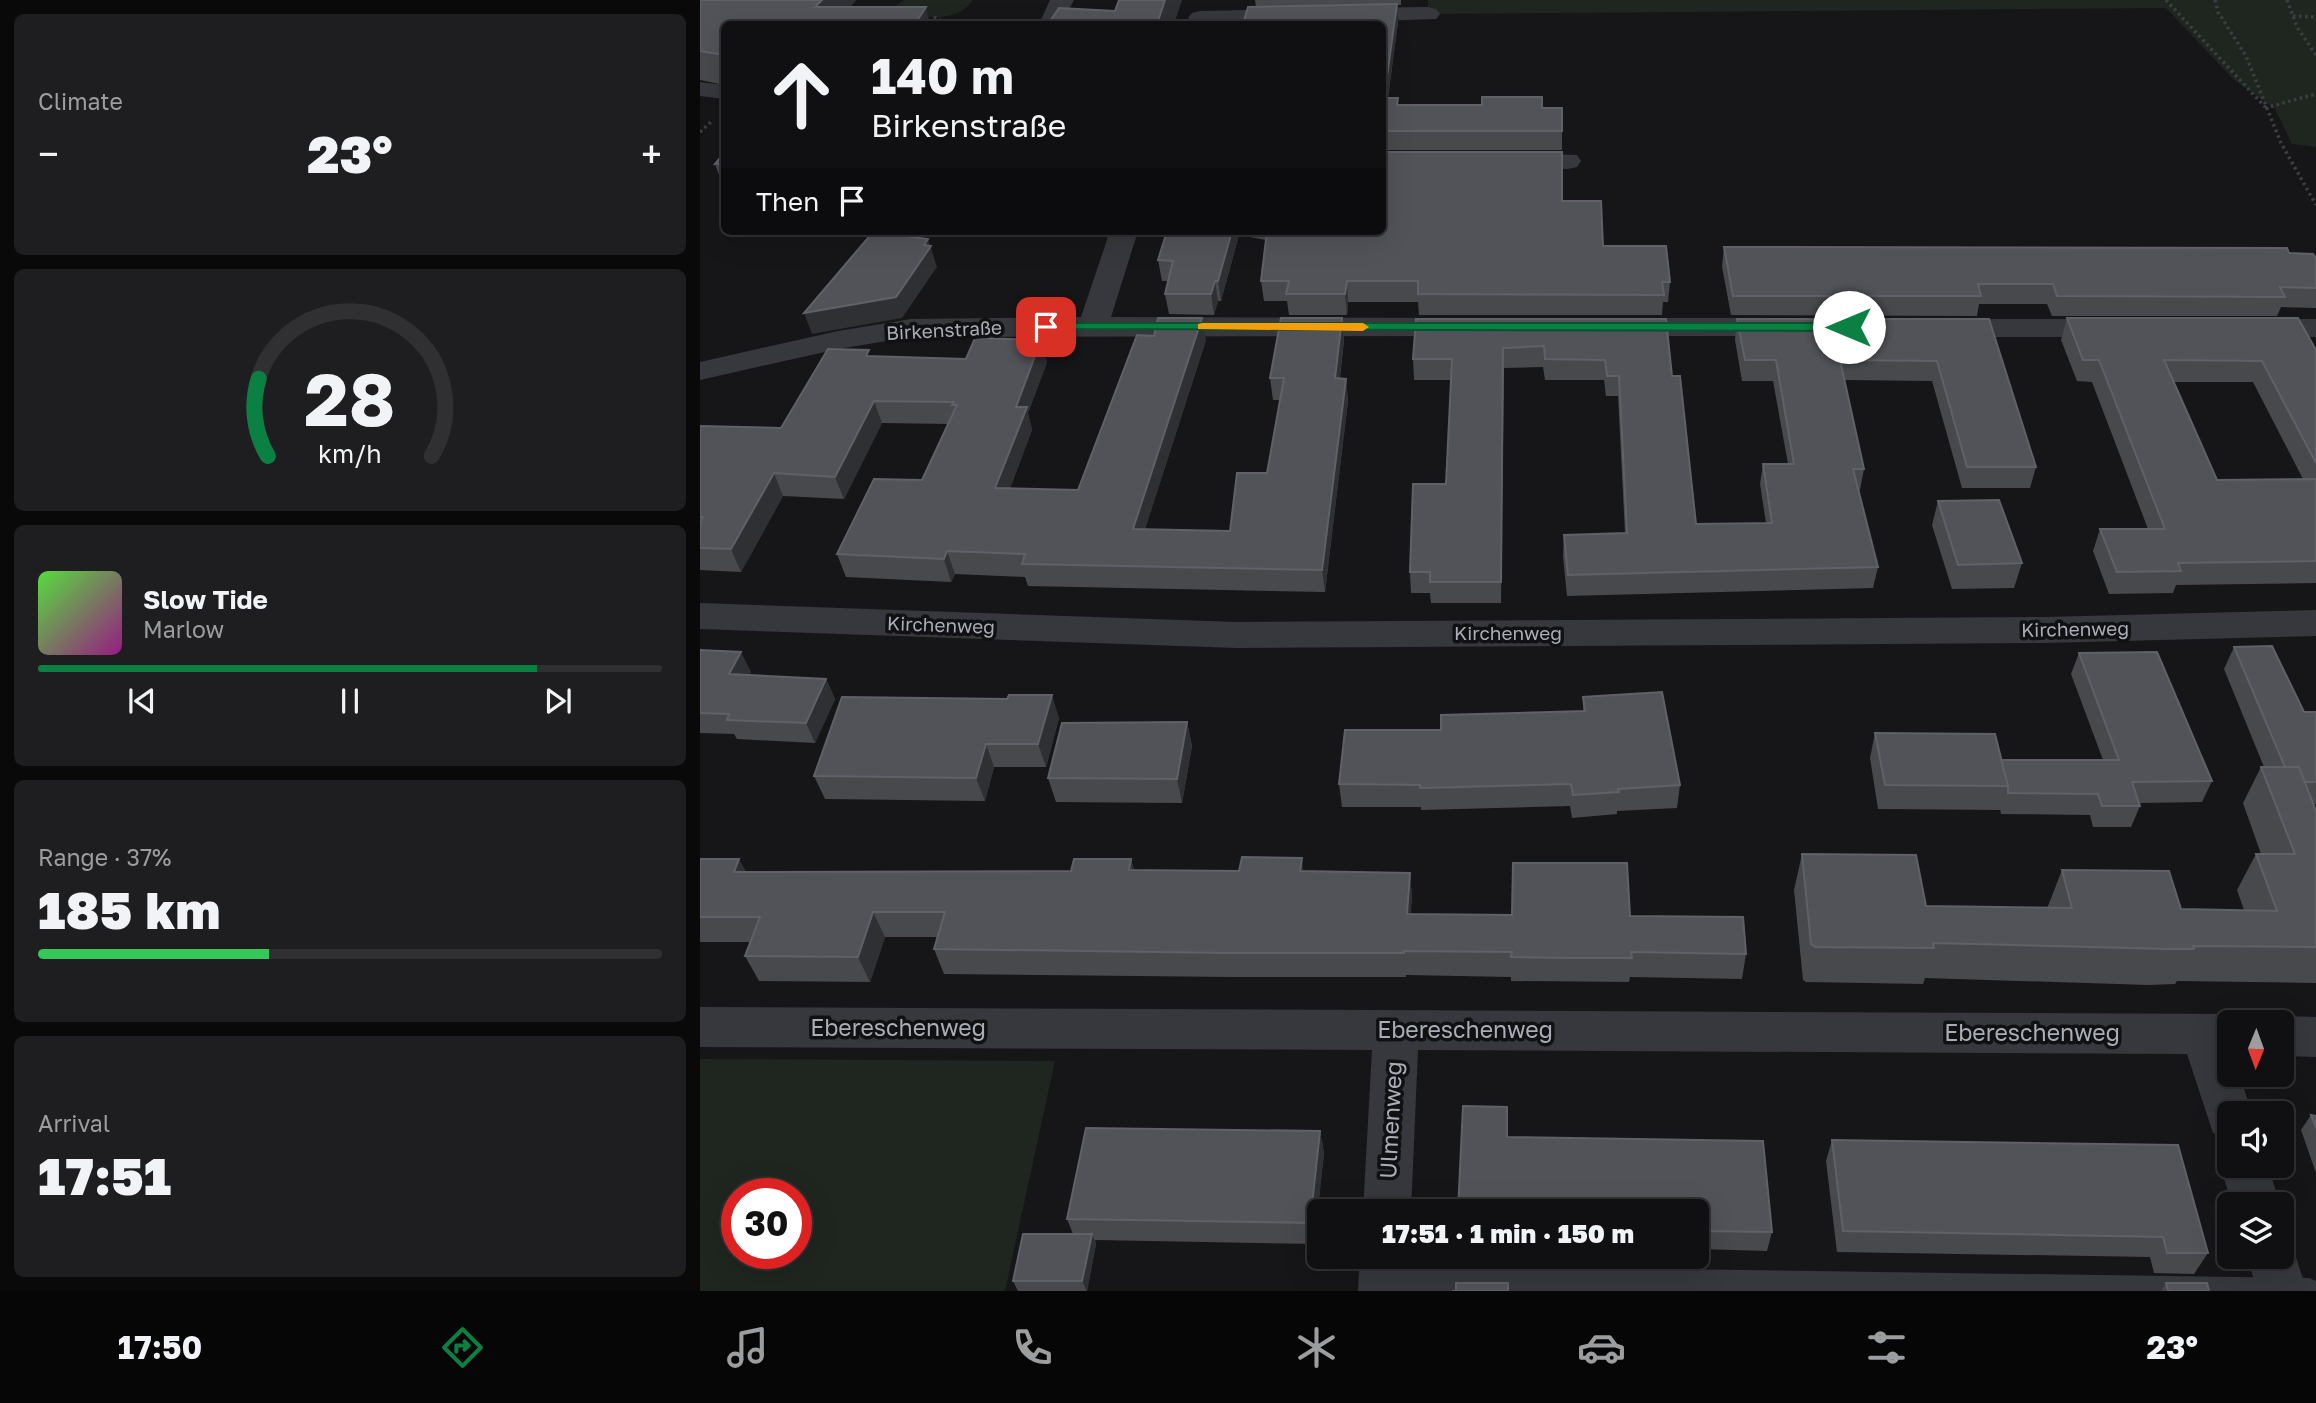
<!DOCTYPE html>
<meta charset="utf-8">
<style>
:root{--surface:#101012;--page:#1e1e20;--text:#f1f3f6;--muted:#9c9d9f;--line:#303032;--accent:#0b8043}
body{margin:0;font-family:"Golos Text",sans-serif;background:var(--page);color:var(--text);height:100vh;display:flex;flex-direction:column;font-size:26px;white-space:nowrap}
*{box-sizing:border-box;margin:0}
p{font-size:23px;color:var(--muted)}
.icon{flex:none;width:38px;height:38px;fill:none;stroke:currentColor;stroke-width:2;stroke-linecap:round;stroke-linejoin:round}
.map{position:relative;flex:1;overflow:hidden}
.panel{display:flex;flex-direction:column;gap:14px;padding:14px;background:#09090a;width:700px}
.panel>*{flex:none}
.guide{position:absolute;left:21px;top:21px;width:665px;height:214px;border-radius:10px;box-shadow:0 7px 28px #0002,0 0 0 2px var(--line);background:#101012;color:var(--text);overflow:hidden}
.needle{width:46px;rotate:181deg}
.controls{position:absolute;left:1517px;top:1010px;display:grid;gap:14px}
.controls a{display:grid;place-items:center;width:77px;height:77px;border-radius:10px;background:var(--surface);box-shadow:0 7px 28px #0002,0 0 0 2px var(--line);font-size:35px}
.speed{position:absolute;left:21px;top:1178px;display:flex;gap:14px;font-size:35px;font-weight:700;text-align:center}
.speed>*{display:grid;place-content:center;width:91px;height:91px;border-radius:50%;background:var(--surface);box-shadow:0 7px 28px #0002,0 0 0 2px var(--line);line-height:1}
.speed .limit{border:10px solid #d22;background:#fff;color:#111}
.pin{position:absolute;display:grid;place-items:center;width:60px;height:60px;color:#fff;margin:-30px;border-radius:14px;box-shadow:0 4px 10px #0006}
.me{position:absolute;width:77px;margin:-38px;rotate:270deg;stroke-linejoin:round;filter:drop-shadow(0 0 5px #0008)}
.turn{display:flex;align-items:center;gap:24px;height:147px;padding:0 35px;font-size:32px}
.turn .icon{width:91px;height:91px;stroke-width:2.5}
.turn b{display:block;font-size:49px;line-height:60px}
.then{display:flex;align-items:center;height:66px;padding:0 35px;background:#0003;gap:14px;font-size:26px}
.big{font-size:52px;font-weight:800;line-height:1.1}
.panel .tile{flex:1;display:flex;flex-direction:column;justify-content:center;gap:10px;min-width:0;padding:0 24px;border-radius:10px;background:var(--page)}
.panel .dial{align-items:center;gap:0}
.dial svg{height:182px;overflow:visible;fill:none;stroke:var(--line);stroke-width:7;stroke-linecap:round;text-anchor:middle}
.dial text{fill:var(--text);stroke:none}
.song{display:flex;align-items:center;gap:21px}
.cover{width:84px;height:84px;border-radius:10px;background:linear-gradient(135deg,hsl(110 70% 55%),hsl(310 70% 35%))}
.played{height:7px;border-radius:4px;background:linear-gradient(90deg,var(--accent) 80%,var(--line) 80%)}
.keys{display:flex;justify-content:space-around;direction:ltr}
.heat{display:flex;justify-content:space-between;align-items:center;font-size:38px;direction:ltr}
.charge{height:10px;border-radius:5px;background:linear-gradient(90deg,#34c759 37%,var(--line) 0)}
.trip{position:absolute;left:607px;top:1199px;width:402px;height:70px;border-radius:10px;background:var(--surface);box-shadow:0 7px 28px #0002,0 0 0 2px var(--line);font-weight:800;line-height:70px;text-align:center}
.tab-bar{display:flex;height:112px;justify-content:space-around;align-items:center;background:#060607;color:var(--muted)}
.tab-bar .icon{width:49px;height:49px}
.tab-bar .on{color:var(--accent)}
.tab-bar b{font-size:32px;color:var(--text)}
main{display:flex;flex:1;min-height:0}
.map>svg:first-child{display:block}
</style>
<main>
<section class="panel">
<div class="tile"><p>Climate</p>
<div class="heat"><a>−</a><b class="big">23°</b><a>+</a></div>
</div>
<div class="tile dial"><svg viewBox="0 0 100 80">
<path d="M14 69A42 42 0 1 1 86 69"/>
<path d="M14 69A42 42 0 0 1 10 35" stroke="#0b8043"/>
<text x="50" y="56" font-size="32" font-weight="700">28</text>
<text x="50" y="72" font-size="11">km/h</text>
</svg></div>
<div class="tile">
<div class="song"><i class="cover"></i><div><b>Slow Tide</b><p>Marlow</p></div></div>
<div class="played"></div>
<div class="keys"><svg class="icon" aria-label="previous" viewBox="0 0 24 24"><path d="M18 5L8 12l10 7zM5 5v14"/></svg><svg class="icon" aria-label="pause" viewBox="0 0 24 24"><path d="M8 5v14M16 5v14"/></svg><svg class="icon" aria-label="next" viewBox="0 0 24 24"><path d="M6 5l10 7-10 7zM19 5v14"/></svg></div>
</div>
<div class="tile"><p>Range · 37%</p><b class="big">185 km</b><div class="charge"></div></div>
<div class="tile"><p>Arrival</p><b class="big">17:51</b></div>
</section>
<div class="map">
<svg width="1616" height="1291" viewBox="0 0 1616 1291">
<rect width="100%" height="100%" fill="#161618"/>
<!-- green -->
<path fill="#1e261f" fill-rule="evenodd" d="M204,0H273C256,25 219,17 195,11L197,5Z
M728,0H1616V147L1592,144L1575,109L1533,79L1466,8L728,14Z
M0,1059L355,1061L305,1291H0ZM37,1194H96V1253H37Z"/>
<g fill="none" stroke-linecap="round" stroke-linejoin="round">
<!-- path -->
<path stroke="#3d3f44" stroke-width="3.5" stroke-dasharray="2.5 3.5" stroke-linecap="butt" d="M1466,0L1565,107
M1515,0L1518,12L1546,56L1581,143L1616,205
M1587,0L1597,27L1616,55
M1593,16L1616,17
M234,17L248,24
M1565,108L1616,94
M0,132L12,121"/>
<!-- lane -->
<path fill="#37383d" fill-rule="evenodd" d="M684,1265L1609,1278L1616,1281V1291H684L675,1287L671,1278L675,1269Z"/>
<!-- street -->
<path fill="#37383d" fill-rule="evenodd" d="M350,0H374L361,24H339Z
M728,7L736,9L740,14L736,19L648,22L640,20L636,15L640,10L648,8Z
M593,9L601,11L605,16L601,21L498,24L492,23L488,18L492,13L500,11Z
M0,82L24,85V99L0,96Z
M813,153L877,155L881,161L877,167L868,169L804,167L800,161L804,155Z
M410,231H438L411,317L766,318L777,321L781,327L777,333L766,336L211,337L138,349L0,380V362L138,331L211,319L381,317Z
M919,318H1085L1096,321L1100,327L1096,333L1085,336H919L908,333L904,327L908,321Z
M1241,319H1414L1425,322L1429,328L1425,334L1414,337H1241L1230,334L1226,328L1230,322Z
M1556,319H1616V337H1556L1545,334L1541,328L1545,322Z
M0,603L537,622L1344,617L1616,610V636L1344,643L537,648L0,629Z
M0,1007L1530,1014L1547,1022H1530V1074H1539L1552,1113H1530V1139L1513,1133L1487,1054L718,1050L711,1211H663L672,1050L0,1047Z
M1582,1016L1616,1017V1057L1582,1056V1022H1566Z
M1530,1149V1166H1568L1580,1204H1532L1520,1166Z
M1582,1236L1590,1239L1607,1291H1557L1547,1256H1582Z
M660,1256H710L708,1291H658Z"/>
</g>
<!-- wall -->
<path fill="#47494d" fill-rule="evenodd" d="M0,0H156L150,7L24,24V85L0,80Z
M555,0H701V5H697L698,22L688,98H698V105L862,108V150H682V24L556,7Z
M24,153V189L15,164Z
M862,201L903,246L970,282L968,302H963L962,315H719L718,302H648L647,315H589L587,301H564L561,281L566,240L539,235L521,301H518L514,315L469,314L465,294L468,281H462L458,260L467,231H682Z
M1024,247L1589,253L1616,258V308L1581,307L1577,316H1352L1347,304H1279L1277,316L1031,315L1022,267Z
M642,318L644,340L640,378L646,379L648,401L625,592L328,586L325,577L255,574L251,582L146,577L137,554L222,480L248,424L182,423L144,499L83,496L41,572L0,570V426L81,428L171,356L266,359L341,340L347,362L328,413L332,430L310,488L378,490L506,340L445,529L530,531L567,473L580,400H573L570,378Z
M1367,318L1616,350V583L1476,585L1473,593L1409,594L1393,551L1400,529H1448L1392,382L1377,381L1361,340ZM1474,382H1553L1603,479L1517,480Z
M966,319L972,376L996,524L1066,523L1060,484L1063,464H1088L1073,381H1042L1035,340L1037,319H1289L1336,467L1330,488H1262L1232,381L1145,380L1164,469L1160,490H1158L1178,567L1173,588L867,596L863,556L864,535L925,533L918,396H906L904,380H845L843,367L804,368L801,603H731L730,593H711L710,572L746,484L751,380H714L713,359Z
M1238,501L1322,563L1314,588L1252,589L1232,525Z
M1534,647L1604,712H1616V804H1614L1616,811V983L1477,981L1475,984L1448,985L1225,978L1223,984L1106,982L1103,980L1094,890L1102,854L1226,906L1348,908V906L1362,870L1481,909L1544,910L1537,890L1556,854H1561L1543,803L1561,767H1564L1524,669Z
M0,650L51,672L49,675L126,679L135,699L115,743L37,739L34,734L0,733Z
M1379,653L1512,781L1502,802L1438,803L1440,806L1431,827H1393L1390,815L1301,814L1300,809V810L1178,809L1170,758L1175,733L1301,760H1403L1371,674Z
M883,697L980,785L977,808L917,811V814L872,818L870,806L721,810V807H642L639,784L741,730L883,711Z
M359,718L346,767H294L285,801L125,799L114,776Z
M487,722L492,746L482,803L356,802L348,778Z
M0,859L46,872L371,871L431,859L434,870L710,873L712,898L710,914L930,916L1046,954L1042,979L930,977L929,982L811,981V977L706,975V977H531L244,974L234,949L237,937H185L170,982L59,981L45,956L50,942H0Z
M1611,1115L1616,1116V1173L1601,1130Z
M620,1131L624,1153L614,1244L395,1240L396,1244L387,1291H318L313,1281L373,1234L367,1219Z
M807,1137L1072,1232L1067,1251L998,1249V1211H758Z
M1132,1140L1478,1145L1508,1253L1494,1274L1454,1273L1450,1257L1137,1252L1126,1161Z
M758,1256H809V1264L758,1263Z
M1466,1283L1509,1291H1461Z"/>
<!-- shaded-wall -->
<path fill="#2f3033" d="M122,0H156L135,24L115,7Z
M465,0H482L474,24H457Z
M697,4L698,22L685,118L684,98Z
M226,7L230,24H215Z
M532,231H539V235L521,301L518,281Z
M228,239L237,267L202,318L112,334L104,313L224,245Z
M515,281L518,301L514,315L511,294Z
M647,281L648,302L647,315L645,294Z
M502,318L506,340L438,551L433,529Z
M642,318L644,340L637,401L635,378Z
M341,340L347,362L328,413L332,430L302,510L295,488L316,407Z
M646,379L648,401L625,592L622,570Z
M174,401L182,423L144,499L135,477Z
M74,473L83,496L41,572L31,549Z
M247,551L255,574L251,582L244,559Z
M41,652L51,672L39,694L29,674Z
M126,679L135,699L115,743L106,723Z
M352,695L359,718L346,767L338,744Z
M487,722L492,746L482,803L477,779Z
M286,744L294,767L285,801L276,778Z
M602,858L605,883L600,871Z
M39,859L53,884L34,872Z
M431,859L438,884L429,870Z
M710,873L712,898L709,939L707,914Z
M173,912L185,937L170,982L158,957Z
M620,1131L624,1153L614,1244L610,1223Z
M392,1234L396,1244L387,1291L382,1281Z"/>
<!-- building -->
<path fill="#525359" stroke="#5f6168" stroke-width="2" d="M0,0H122L115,7H226L215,24H24V55L0,51Z
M419,0H465L457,24H348L359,8L415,11Z
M697,4L684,98H698L697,105H782V97H842V108H862V131H682V24H543L548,7Z
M682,152H862V201H901L903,246H966L970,282H962L964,295L718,294V281H647L645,294H586L589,281H561L567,231H682Z
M24,153V163L15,164Z
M467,231H532L518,281H515L511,294H465L473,261L458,260Z
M173,232L228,239L224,245L231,246L196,297L104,313Z
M1024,247L1587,248L1589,253L1613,254L1616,258V288L1580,287L1585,297L1357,296L1353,284H1278L1281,296H1033Z
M458,318H502L433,529L530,531L537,473H567L584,378H570L581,318H642L635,378L646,379L622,570L322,564L325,554L247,551L244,559L137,554L174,479L222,480L257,405H252L254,402L174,401L135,477L74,473L31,549L0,548V522L3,517H0V426L81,428L128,349L169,350L166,356L266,359L275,338L341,340L316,407H327L295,488L378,490L437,335L454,336Z
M1367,318H1598L1616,350V463L1562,361L1464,360L1517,480L1616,479V561L1478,563L1481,571L1417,572L1400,529H1465L1399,360H1383Z
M716,319H966L972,376H980L996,524L1072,523L1063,464H1094L1076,360H1045L1037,319H1289L1336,467H1267L1237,361L1140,360L1164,469H1153L1178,567L868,575L864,535L927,533L919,376H907L905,360L845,359L844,346L803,348L801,582H730V572H710L713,484H746L752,359H713Z
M1299,500L1322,563L1258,565L1238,501Z
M1572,646L1604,712H1616V782H1605L1599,767H1585L1534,647Z
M0,650L41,652L29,674L126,679L106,723L27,720L29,714L0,713Z
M1457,652L1512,781L1432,782L1440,806H1402L1398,794L1308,793V786L1301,760H1419L1379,653Z
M962,692L980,785L918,789L919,792L873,795L871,784L720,788V785L639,784L645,730H741V715L885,711L883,697Z
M309,695H352L338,744H286L276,778L114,776L142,697L307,699Z
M487,722L477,779L348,778L362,723Z
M1175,733L1295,734L1308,786L1185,785Z
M1561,767H1599L1616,811V947L1493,946L1494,949H1466L1233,943L1234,948L1115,947L1111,944L1102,854L1216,855L1226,906L1372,908L1362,870L1469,871L1481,909L1577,911L1556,854H1595Z
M542,857L602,858L600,871L710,873L707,914L812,915L813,863H927L930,916L1043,917L1046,954L931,952L932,958H870L811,957L812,952L704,951V953H526L234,949L245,912H173L158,957L45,956L60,917H0V859H39L34,872L371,871L374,859H431L429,870L539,871Z
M763,1106L807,1107V1137L1063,1141L1072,1232L998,1231V1211H758Z
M1611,1115L1616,1116V1128Z
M386,1128L620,1131L610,1223L367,1219Z
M1132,1140L1478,1145L1508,1253H1467L1463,1237L1143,1231Z
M323,1234H392L382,1281H313Z
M756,1283H808V1291H752H756Z
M1466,1283H1507L1509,1291H1468Z"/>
<!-- route -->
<path fill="#0b8043" stroke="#07532c" stroke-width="2" d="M346,323H1149L1156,327L1149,331L341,329L339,327Z"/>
<!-- slow -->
<path fill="#f59e0b" d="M502,323H663L669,327L663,331L498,329V324Z"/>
<g text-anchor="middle" stroke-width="7" stroke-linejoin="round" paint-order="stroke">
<!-- street labels -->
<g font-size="19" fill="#a8adb8" stroke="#111113">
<text transform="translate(244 330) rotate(-3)" y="7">Birkenstraße</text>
<text transform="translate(241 625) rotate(2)" y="7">Kirchenweg</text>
<text transform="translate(1375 629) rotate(-1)" y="7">Kirchenweg</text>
<text x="808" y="640">Kirchenweg</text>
</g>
<!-- near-street labels -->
<g font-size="23" fill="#a8adb8" stroke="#111113">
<text x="198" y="1036">Ebereschenweg</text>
<text x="765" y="1038">Ebereschenweg</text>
<text x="1332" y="1041">Ebereschenweg</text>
<text transform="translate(691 1120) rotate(-87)" y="8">Ulmenweg</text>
</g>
</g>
</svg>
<div class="controls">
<a><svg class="needle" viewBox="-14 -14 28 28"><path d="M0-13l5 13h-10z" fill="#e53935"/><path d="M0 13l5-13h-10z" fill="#9c9d9f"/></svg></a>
<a><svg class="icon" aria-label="sound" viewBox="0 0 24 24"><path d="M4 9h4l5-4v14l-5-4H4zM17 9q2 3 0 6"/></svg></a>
<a><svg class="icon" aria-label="layers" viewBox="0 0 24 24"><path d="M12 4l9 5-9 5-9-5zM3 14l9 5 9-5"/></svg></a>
</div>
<div class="speed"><div class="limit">30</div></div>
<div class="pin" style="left:346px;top:327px;background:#d93025"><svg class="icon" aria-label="arrive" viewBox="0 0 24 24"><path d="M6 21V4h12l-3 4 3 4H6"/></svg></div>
<svg class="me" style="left:1149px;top:327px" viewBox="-20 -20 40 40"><circle r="19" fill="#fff"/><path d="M0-13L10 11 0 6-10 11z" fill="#0b8043"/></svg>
<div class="trip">17:51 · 1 min · 150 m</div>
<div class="guide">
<div class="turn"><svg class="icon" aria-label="ahead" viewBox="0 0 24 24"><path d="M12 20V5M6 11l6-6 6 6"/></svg><div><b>140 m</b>Birkenstraße</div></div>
<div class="then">Then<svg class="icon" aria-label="arrive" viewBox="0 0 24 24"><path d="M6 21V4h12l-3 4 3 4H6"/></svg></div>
</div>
</div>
</main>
<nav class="tab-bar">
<b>17:50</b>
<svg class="icon on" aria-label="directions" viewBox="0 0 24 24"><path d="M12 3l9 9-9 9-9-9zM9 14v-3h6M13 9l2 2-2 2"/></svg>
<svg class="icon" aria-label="music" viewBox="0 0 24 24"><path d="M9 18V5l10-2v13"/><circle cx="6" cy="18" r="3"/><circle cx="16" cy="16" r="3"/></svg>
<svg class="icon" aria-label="phone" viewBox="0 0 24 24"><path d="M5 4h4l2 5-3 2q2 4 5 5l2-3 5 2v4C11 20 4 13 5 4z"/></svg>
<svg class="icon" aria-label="climate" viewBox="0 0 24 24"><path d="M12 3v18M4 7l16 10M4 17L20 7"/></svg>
<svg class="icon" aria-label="car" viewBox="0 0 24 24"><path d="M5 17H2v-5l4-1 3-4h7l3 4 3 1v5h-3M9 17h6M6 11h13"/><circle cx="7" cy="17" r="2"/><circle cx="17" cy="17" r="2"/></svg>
<svg class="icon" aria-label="filters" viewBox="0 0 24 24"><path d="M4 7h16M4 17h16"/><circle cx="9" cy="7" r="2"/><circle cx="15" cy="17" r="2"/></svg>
<b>23°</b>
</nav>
